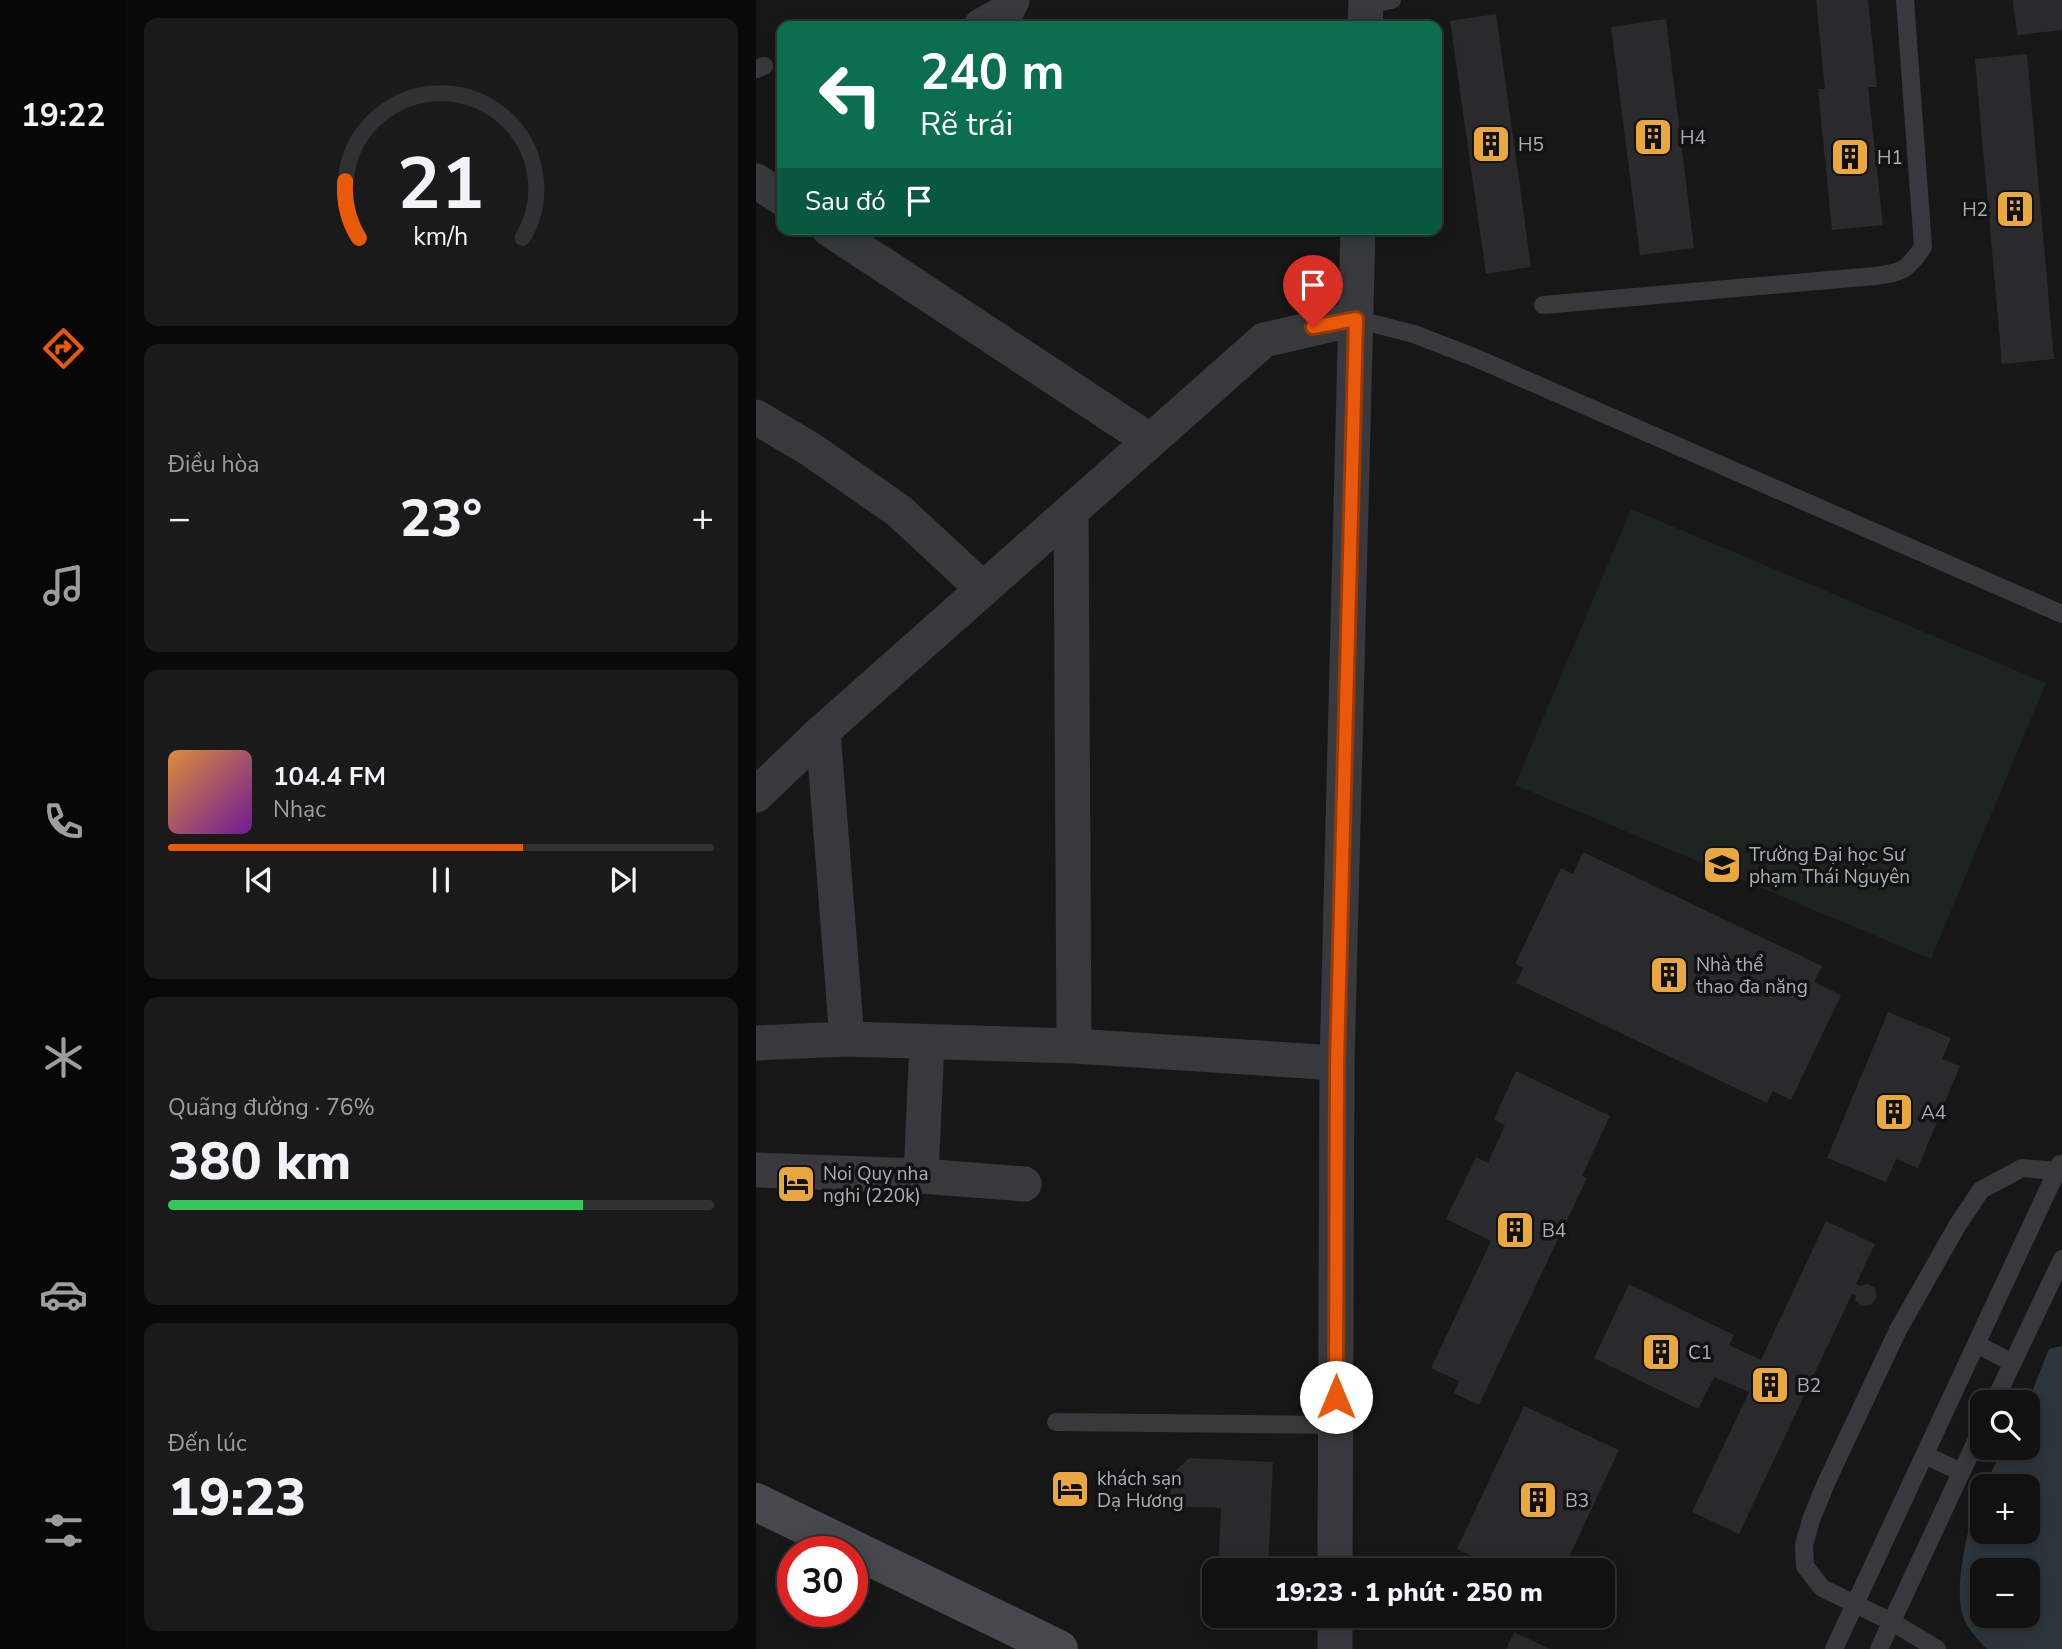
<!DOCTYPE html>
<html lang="vi">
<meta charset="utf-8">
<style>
:root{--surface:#111112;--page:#1a1a1b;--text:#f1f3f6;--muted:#9c9d9f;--line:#303132;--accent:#ea580c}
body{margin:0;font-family:"Nunito Sans",sans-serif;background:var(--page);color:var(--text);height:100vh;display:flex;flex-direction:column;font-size:26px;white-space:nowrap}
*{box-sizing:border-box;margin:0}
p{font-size:23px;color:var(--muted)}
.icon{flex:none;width:38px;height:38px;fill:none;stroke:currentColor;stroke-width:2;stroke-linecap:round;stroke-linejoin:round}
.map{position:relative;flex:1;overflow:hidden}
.sheet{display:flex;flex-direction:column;gap:18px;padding:18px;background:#09090a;width:630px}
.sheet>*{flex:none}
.banner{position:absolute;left:21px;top:21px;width:665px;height:214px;border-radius:14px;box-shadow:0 4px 18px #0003,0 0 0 2px var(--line);background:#0b6e4f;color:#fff;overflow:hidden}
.fabs{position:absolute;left:1214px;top:1390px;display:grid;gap:14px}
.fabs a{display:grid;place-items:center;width:70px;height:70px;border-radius:14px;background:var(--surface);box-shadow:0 4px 18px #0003,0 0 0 2px var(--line);font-size:35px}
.speed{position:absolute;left:21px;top:1536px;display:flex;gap:14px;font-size:35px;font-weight:700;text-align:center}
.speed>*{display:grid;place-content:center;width:91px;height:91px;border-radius:50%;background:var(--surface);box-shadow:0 4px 18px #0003,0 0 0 2px var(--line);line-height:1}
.speed .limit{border:10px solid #d22;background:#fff;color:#111}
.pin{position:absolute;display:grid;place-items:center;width:60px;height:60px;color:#fff;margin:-72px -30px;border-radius:50% 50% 50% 0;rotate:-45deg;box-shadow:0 0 7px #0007}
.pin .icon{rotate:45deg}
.me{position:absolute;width:77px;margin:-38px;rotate:0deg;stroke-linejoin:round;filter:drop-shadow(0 0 5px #0008)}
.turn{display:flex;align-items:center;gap:24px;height:147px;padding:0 28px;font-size:32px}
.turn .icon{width:91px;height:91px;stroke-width:2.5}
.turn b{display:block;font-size:49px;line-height:60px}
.then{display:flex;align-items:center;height:66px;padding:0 28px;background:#0003;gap:14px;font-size:26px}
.big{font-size:52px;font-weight:800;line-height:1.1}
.sheet .widget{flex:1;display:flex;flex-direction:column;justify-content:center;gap:10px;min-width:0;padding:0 24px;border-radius:14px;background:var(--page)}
.sheet .dial{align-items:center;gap:0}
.dial svg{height:182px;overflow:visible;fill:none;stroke:var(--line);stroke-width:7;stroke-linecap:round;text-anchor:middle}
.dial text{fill:var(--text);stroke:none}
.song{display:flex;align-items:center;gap:21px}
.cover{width:84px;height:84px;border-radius:10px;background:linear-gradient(135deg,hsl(30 70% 55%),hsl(280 70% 35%))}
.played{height:7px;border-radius:4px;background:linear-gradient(90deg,var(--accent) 65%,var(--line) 65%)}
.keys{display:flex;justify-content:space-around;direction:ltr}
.heat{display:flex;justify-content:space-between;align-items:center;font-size:38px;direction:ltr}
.charge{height:10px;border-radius:5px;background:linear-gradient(90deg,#34c759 76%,var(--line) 0)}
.trip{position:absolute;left:446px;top:1558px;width:413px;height:70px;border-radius:14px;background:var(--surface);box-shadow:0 4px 18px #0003,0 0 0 2px var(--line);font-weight:800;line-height:70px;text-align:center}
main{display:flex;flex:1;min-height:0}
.menu{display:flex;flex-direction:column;width:126px;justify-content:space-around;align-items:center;background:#070707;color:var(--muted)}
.menu .icon{width:49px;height:49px}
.menu .current{color:var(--accent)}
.menu b{font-size:32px;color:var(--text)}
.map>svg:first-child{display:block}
</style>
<main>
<nav class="menu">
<b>19:22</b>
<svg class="icon current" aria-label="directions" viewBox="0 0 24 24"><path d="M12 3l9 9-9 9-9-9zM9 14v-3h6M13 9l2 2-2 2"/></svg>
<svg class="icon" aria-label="music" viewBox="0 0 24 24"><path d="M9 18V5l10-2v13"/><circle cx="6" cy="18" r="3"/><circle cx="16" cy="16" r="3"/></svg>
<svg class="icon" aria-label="phone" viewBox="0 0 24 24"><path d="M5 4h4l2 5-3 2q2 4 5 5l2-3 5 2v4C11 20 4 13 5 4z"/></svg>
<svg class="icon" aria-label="climate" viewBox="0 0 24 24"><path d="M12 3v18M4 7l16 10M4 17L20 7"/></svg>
<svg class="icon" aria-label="car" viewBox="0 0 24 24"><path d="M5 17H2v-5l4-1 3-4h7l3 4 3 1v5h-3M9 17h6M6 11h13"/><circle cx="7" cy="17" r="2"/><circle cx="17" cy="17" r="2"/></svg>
<svg class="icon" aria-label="filters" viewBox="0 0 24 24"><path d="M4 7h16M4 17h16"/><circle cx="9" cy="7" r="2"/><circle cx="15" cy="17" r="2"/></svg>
</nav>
<section class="sheet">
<div class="widget dial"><svg viewBox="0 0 100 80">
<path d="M14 69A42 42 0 1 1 86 69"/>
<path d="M14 69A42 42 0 0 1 8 44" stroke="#ea580c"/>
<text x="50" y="56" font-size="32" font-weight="700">21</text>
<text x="50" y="72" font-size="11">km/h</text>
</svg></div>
<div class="widget"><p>Điều hòa</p>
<div class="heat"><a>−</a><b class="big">23°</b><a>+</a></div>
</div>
<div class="widget">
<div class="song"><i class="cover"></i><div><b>104.4 FM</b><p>Nhạc</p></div></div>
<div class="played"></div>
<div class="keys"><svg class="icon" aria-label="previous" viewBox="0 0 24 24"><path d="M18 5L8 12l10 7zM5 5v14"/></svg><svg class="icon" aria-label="pause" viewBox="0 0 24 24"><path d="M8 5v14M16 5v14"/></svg><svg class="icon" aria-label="next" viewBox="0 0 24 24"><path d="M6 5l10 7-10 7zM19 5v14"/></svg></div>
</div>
<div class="widget"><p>Quãng đường · 76%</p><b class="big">380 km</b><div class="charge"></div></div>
<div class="widget"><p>Đến lúc</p><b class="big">19:23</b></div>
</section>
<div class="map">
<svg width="1306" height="1649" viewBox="0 0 1306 1649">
<rect width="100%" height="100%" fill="#171718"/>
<!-- green -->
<path fill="#1d231e" d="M875,509L1290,683L1175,959L759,785Z"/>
<!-- water -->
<path fill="#2d363c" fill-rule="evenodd" d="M1306,1346V1649H1231C1222,1640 1209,1626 1206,1613C1198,1585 1213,1515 1227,1488V1531H1272V1486H1228L1248,1447H1272V1402L1293,1349ZM1227,1570H1272V1615H1227Z"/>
<!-- building -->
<path fill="#2a2a2c" d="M1060,0H1112L1121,87H1112L1127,225L1076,230L1062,89H1069Z
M1257,0H1306V30L1261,35Z
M740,14L775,267L730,274L694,21Z
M910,19L938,248L884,255L855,27Z
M1271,54L1298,359L1246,364L1219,59Z
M827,852L1066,966L1058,982L1085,995L1035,1100L1017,1091L1011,1103L760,983L767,968L759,964L805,868L817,874Z
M1132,1012L1195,1038L1186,1059L1204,1066L1162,1168L1140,1159L1130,1182L1071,1158Z
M760,1071L854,1116L826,1176L831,1178L723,1405L698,1393L703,1381L675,1368L735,1241L690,1219L720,1157L732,1163L749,1125L738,1119Z
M1070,1221L1119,1244L1100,1284L1104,1286L1112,1284L1119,1288L1121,1297L1115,1305L1105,1306L1099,1300L1100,1296L1096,1294L983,1534L936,1512L993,1392L958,1377L942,1409L838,1358L873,1284L978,1335L973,1345L1005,1360Z
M768,1406L863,1450L807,1570H745L701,1549Z
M433,1458L517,1462L512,1570H462L465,1508L414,1506L415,1475Z
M758,1632L794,1649H750Z"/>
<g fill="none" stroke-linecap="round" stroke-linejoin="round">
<!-- lane -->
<path stroke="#38393d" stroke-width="18" d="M609,5L636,0
M0,69L8,66
M787,305L1119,276C1147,272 1150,271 1167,247L1149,0
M599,319L658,334L720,358L1306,614
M1220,1344L1257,1363
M1238,1402L1306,1259
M300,1422L580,1425
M1169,1455L1205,1472
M1078,1649L1304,1164
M1123,1649L1227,1426
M1181,1649L1136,1622L1066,1588L1049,1566L1048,1545L1055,1520L1070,1483L1142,1330L1201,1226L1225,1190L1266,1168L1301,1171L1306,1173"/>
<!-- street -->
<path stroke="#38393d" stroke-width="35" d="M225,26L250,12L256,0
M609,26L610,0
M0,181L26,198
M73,229L393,440
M0,417L54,449L143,511L227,589
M315,511L318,1046
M67,731L91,1039
M0,795L67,731L508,340L599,319
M0,1043L91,1039L318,1046L581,1063
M0,1170L165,1176L268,1184
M165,1176L171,1042
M579,1570L581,1063L602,229
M579,1649V1615"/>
<!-- secondary -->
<path stroke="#46484d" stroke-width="38" d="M0,1502L303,1649"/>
</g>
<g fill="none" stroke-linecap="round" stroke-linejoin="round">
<defs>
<path id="route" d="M557,327L600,319L581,1063L580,1397"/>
</defs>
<!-- route casing -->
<use href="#route" stroke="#983908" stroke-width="18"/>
<!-- route -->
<use href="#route" stroke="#ea580c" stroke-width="12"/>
</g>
<!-- icons -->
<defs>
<symbol id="building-square" viewBox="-11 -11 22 22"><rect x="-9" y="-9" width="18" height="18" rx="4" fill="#e8a83f" stroke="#121213"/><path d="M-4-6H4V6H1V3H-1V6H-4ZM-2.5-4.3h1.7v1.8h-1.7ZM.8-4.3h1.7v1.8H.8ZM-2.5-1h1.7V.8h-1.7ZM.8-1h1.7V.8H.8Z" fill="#111"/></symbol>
<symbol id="university-square" viewBox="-11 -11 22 22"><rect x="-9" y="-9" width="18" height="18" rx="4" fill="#e8a83f" stroke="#121213"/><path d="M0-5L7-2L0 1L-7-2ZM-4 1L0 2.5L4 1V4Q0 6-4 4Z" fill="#111"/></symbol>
<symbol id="hotel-square" viewBox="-11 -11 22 22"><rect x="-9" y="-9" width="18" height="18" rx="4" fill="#e8a83f" stroke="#121213"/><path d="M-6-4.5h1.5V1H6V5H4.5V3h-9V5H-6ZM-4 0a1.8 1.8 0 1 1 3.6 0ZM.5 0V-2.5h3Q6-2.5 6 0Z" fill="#111"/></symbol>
</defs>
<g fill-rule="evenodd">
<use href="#building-square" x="875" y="115" width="44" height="44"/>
<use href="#building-square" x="713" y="122" width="44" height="44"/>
<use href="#building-square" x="1072" y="135" width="44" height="44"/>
<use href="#building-square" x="1237" y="187" width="44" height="44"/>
<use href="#university-square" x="944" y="843" width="44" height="44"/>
<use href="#building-square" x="891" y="953" width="44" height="44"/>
<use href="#building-square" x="1116" y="1090" width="44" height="44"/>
<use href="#hotel-square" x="18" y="1162" width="44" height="44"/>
<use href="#building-square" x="737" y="1208" width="44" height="44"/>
<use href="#building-square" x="883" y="1330" width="44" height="44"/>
<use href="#building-square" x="992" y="1363" width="44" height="44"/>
<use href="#hotel-square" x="292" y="1467" width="44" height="44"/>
<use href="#building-square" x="760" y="1478" width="44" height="44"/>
</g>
<g text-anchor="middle" stroke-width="7" stroke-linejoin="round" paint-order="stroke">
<!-- poi labels -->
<g font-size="19" fill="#a9aeb8" stroke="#121213" text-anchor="start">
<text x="924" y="144">H4</text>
<text x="762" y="151">H5</text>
<text x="1121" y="164">H1</text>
<text x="1232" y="216" text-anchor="end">H2</text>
<text x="993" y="861">Trường Đại học Sư<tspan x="993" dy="22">phạm Thái Nguyên</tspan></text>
<text x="940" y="971">Nhà thể<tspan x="940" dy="22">thao đa năng</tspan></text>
<text x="1165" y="1119">A4</text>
<text x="67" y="1180">Noi Quy nha<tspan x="67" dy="22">nghi (220k)</tspan></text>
<text x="786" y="1237">B4</text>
<text x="932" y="1359">C1</text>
<text x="1041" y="1392">B2</text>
<text x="341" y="1485">khách sạn<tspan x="341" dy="22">Dạ Hương</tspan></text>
<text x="809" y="1507">B3</text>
</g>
</g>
</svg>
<div class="fabs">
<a><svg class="icon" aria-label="search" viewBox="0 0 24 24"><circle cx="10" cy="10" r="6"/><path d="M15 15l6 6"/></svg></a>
<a>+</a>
<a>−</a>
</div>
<div class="speed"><div class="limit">30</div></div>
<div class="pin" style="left:557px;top:327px;background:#d93025"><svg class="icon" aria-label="arrive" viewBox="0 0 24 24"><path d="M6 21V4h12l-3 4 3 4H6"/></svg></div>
<svg class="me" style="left:580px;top:1397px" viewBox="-20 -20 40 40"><circle r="19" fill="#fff"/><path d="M0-13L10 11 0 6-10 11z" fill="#ea580c"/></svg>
<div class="trip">19:23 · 1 phút · 250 m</div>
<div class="banner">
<div class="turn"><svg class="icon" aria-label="left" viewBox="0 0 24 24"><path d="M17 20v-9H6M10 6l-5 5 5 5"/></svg><div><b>240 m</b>Rẽ trái</div></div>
<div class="then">Sau đó<svg class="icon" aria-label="arrive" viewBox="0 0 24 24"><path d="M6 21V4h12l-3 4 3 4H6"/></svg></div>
</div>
</div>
</main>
